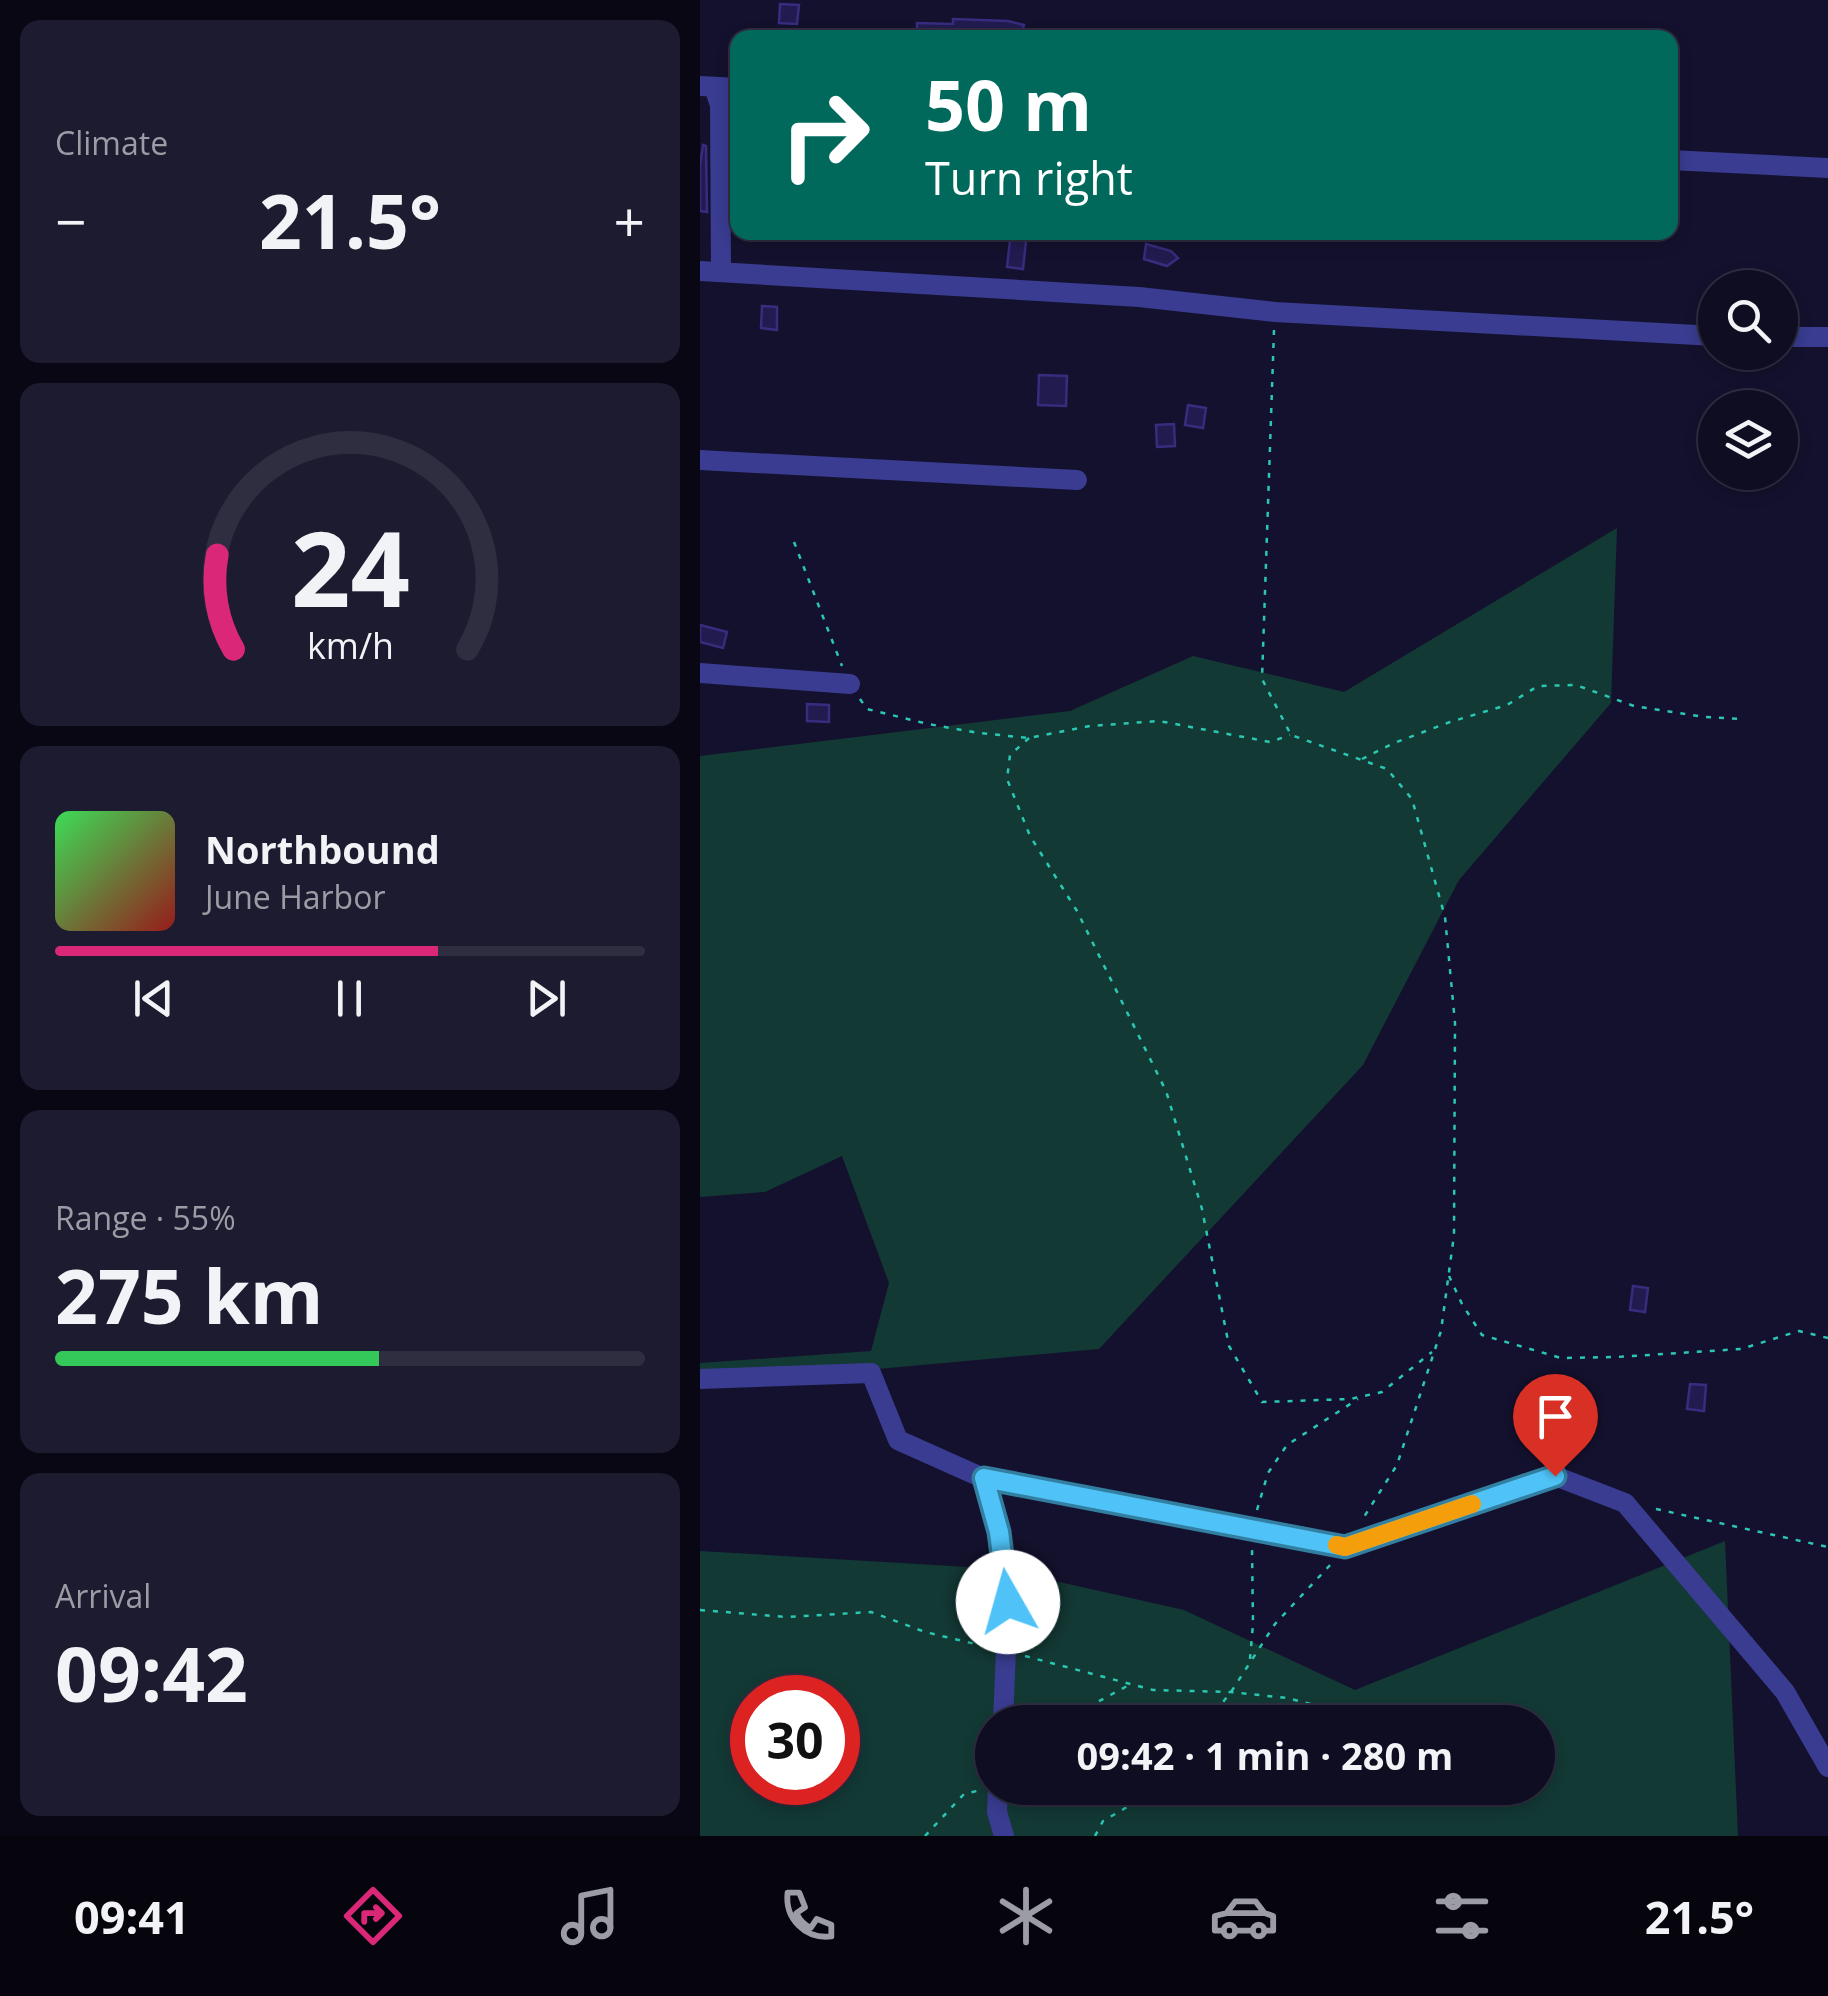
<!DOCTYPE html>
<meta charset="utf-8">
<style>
:root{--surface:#0f0d22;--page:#1d1b2f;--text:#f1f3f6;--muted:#9b9ca5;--line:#2f2d40;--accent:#db2777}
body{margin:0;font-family:"Open Sans",sans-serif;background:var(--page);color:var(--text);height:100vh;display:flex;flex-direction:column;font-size:38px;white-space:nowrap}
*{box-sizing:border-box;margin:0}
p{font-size:32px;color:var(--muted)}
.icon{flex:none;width:55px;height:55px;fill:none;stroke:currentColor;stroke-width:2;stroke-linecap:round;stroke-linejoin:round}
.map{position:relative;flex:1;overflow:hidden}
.panel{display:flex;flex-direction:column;gap:20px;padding:20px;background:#080713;width:700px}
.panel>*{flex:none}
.top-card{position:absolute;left:30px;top:30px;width:948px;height:210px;border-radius:20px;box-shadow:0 5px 15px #0003,0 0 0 2px var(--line);background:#00695c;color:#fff;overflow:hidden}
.controls{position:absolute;left:998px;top:270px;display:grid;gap:20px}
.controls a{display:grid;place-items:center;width:100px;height:100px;border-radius:50%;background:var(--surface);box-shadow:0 5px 15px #0003,0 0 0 2px var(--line);font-size:50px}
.speed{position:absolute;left:30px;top:1675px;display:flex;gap:20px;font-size:50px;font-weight:700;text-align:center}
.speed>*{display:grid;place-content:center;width:130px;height:130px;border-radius:50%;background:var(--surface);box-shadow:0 5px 15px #0003,0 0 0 2px var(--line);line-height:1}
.speed .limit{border:15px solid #d22;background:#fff;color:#111}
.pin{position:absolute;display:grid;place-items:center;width:85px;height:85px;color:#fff;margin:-102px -42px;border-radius:50% 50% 50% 0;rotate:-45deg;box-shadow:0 0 10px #0007}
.pin .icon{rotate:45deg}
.me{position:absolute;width:110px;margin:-55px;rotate:353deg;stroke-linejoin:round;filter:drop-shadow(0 0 8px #0008)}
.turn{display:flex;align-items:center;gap:35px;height:210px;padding:0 30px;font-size:45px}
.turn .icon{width:130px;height:130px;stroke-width:2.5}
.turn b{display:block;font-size:70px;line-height:85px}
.big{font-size:75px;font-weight:700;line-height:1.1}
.panel .tile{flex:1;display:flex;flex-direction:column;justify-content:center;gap:15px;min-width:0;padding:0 35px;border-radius:20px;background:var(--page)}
.panel .dial{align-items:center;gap:0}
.dial svg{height:260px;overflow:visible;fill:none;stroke:var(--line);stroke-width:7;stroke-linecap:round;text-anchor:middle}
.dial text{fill:var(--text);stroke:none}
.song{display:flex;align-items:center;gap:30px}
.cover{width:120px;height:120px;border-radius:15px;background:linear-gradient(135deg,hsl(130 70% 55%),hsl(0 70% 35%))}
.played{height:10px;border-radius:5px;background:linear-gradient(90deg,var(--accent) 65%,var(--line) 65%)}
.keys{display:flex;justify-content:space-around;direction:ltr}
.heat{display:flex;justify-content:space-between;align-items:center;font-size:55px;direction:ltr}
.charge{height:15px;border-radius:8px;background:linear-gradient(90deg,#34c759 55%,var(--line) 0)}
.trip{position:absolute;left:275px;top:1705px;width:580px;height:100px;border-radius:50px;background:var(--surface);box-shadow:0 5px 15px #0003,0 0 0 2px var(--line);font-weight:700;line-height:100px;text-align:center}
.tab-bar{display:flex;height:160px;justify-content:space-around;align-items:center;background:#06050e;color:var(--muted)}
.tab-bar .icon{width:70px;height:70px}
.tab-bar .on{color:var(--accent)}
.tab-bar b{font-size:45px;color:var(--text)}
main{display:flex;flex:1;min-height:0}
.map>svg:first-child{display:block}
</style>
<main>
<section class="panel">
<div class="tile"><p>Climate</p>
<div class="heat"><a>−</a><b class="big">21.5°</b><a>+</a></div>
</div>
<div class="tile dial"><svg viewBox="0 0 100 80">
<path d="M14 69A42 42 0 1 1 86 69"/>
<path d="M14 69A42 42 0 0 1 9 40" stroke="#db2777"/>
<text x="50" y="56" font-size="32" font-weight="700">24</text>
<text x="50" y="72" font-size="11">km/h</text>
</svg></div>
<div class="tile">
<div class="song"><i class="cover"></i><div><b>Northbound</b><p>June Harbor</p></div></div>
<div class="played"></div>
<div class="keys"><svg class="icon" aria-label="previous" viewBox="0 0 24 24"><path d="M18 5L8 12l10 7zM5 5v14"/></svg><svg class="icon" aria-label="pause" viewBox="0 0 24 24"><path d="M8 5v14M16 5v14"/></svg><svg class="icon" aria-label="next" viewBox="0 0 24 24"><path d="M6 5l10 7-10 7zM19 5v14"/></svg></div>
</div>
<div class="tile"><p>Range · 55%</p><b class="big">275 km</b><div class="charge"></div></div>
<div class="tile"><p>Arrival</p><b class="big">09:42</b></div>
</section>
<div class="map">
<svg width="1128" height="1836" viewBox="0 0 1128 1836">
<rect width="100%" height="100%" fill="#14112e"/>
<!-- green -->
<path fill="#133935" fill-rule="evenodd" d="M917,528L911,703L759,880L663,1065L399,1349L0,1385V1363L171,1351L189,1283L142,1156L65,1192L0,1197V756L370,711L493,656L644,692Z
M1025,1541L1038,1836H0V1551L302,1569L484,1610L655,1690ZM52,1698H138V1782H52ZM292,1722H838V1788H292Z"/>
<!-- building -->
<path fill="#221b50" stroke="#372c7e" stroke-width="2.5" d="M80,4L99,5L97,24L79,23Z
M253,19L308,21L324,25L320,38H217V23L253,24Z
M3,145L6,146L7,212L0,211V165Z
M311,232H327L323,269L307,267Z
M446,244L471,251L478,258L467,266L444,259Z
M62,306L77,307V330L61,328Z
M339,375L367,376L366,406L338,405Z
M488,405L506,408L503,428L485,425Z
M474,424L475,446L457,447L456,425Z
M0,625L27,632L23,648L0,642Z
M107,704L129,705V722L107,721Z
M933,1286L948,1288L945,1312L930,1310Z
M990,1384L1006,1385L1004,1411L987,1409Z"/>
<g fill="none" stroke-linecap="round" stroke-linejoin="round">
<!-- path -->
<path stroke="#2ac7b2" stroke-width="2.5" stroke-dasharray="5 8" stroke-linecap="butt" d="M574,330L562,679L591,735L687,769L712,799L745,917L755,1023L754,1235L741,1331L697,1465L662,1520
M94,542L142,666
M160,699L167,709L228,724L279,733L329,738L390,726L459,721L570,742L590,735
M329,738L310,755L307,779L330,836L377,911L466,1091L502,1209L529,1346L562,1402L650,1399L682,1392L732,1352
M662,759L694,743L750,722L807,705L838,686L876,685L934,706L1005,717L1044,719
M749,1276L762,1304L782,1335L861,1358L917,1357L1041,1349L1099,1331L1128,1338
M956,1509L1128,1547
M557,1510L568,1473L587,1445L658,1399
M0,1610L86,1617L171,1612L225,1632L288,1647
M325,1656L453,1690L531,1692L587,1698L681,1722
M550,1659L553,1624L552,1548
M366,1722L388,1707L429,1685
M507,1722L531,1692L575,1624L632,1563
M225,1836L264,1794L277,1791
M395,1836L403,1821L453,1792L456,1788"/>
<!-- minor -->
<path stroke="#393c90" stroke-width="20" d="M0,86L38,88
M14,87L20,105L21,272
M970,160L1128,168
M0,271L439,297L575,312L1015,336
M1080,337H1128
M0,460L377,480
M0,673L150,684
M0,1379L171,1373L198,1440L283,1478L645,1547L855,1476L925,1503L1085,1692L1128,1767
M283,1478L299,1532L308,1601L303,1722
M298,1788L297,1812L304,1836"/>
</g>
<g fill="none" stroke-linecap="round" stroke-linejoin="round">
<defs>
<path id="route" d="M308,1602L299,1532L284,1478L645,1547L855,1476"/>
</defs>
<!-- route casing -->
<use href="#route" stroke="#337fa1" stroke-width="25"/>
<!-- route -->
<use href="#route" stroke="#4fc3f7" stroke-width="18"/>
<!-- slow -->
<path stroke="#f59e0b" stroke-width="18" d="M637,1545L645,1547L772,1504"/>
</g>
</svg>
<div class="controls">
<a><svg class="icon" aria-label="search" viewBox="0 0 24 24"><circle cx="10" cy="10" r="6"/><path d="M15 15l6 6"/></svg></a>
<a><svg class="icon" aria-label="layers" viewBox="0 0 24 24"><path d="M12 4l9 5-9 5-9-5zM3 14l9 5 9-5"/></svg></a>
</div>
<div class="speed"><div class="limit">30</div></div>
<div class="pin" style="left:855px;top:1476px;background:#d93025"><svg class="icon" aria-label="arrive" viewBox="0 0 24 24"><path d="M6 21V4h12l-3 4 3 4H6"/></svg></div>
<svg class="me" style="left:308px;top:1602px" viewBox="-20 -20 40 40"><circle r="19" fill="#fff"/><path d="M0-13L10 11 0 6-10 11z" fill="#4fc3f7"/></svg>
<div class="trip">09:42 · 1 min · 280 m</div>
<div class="top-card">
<div class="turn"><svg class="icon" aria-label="right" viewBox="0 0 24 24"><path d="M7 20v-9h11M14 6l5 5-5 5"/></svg><div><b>50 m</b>Turn right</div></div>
</div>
</div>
</main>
<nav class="tab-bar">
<b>09:41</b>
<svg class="icon on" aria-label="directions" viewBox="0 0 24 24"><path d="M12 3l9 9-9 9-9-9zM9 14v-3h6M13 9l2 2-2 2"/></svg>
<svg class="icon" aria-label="music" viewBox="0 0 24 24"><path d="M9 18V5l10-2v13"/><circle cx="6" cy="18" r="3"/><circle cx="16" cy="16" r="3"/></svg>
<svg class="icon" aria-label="phone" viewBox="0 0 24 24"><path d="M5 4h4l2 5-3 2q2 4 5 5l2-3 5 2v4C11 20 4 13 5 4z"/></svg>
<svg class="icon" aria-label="climate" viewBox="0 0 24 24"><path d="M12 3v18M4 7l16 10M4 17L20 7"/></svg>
<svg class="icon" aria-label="car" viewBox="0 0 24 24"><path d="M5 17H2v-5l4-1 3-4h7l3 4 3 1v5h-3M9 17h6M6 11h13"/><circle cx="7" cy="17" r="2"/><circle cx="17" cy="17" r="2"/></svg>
<svg class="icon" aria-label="filters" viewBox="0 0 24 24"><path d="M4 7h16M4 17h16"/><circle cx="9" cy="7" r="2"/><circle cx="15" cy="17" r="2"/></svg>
<b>21.5°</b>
</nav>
